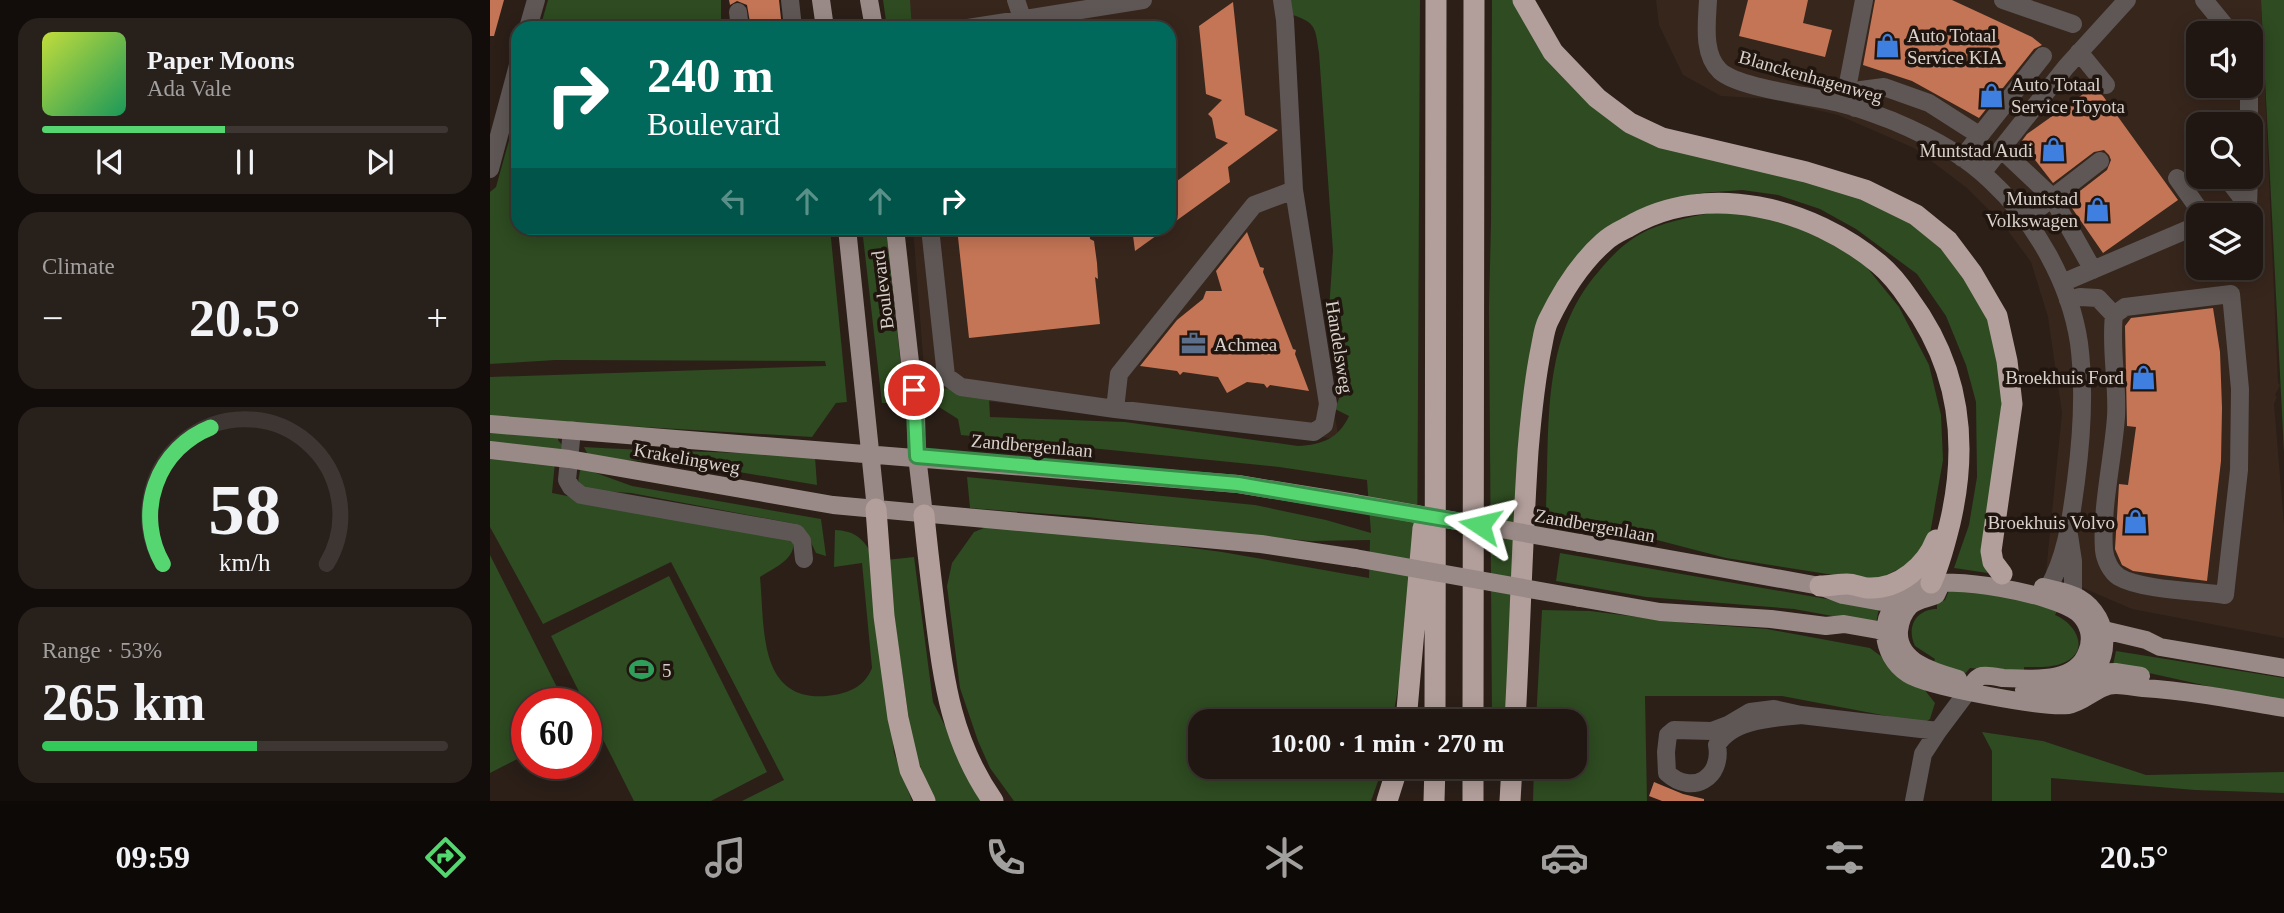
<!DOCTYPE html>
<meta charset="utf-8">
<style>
:root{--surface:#201712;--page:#28201b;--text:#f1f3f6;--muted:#a29f9f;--line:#3d3632;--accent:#56d671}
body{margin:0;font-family:"Times New Roman",serif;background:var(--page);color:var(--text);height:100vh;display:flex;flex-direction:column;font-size:26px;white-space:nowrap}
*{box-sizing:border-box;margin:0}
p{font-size:23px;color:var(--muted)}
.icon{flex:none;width:38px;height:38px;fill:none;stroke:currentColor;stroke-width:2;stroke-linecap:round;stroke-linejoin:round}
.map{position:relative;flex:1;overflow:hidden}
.panel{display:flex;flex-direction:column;gap:18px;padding:18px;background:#120d0a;width:490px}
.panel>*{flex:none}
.banner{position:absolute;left:21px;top:21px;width:665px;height:214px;border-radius:21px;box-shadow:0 4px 18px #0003,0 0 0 2px var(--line);background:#00695c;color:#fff;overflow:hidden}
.buttons{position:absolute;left:1696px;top:21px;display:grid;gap:14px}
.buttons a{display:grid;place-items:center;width:77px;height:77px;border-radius:14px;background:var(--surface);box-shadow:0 4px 18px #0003,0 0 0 2px var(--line);font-size:35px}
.speed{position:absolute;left:21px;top:688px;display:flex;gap:14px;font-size:35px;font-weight:700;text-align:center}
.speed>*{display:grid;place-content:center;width:91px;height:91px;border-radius:50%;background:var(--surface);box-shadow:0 4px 18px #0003,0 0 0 2px var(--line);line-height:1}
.speed .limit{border:10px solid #d22;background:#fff;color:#111}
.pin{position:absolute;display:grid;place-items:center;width:60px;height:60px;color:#fff;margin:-30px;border:4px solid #fff;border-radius:50%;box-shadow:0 2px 7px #0007}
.me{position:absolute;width:77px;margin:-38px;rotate:280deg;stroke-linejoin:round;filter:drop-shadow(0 0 5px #0008)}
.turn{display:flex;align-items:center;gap:24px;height:147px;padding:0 21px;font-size:32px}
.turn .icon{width:91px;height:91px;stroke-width:2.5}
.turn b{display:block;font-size:49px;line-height:60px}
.lanes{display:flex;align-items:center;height:66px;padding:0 21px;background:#0003;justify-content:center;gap:35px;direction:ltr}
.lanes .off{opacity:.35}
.big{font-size:52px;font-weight:800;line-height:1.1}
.panel .card{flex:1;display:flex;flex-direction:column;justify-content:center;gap:10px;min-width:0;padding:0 24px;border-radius:21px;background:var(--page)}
.panel .dial{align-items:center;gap:0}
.dial svg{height:182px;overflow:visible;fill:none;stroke:var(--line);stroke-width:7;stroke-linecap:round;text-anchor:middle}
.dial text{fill:var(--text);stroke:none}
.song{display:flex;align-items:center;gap:21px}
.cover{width:84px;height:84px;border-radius:10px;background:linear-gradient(135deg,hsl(70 70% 55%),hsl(150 70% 35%))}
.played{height:7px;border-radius:4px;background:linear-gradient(90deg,var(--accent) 45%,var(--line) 45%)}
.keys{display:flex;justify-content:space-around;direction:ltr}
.heat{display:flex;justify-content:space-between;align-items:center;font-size:38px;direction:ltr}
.charge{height:10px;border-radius:5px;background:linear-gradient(90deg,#34c759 53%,var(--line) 0)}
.trip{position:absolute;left:698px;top:709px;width:399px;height:70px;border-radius:21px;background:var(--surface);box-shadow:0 4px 18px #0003,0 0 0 2px var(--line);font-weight:800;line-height:70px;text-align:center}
.menu{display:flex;height:112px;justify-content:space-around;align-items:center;background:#0d0907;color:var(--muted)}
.menu .icon{width:49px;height:49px}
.menu .selected{color:var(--accent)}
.menu b{font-size:32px;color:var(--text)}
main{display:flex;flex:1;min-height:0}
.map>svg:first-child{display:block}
</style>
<main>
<section class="panel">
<div class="card">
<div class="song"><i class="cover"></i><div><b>Paper Moons</b><p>Ada Vale</p></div></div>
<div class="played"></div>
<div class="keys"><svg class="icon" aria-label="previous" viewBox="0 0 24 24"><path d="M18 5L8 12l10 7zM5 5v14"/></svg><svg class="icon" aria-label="pause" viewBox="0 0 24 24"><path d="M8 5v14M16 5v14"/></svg><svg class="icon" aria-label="next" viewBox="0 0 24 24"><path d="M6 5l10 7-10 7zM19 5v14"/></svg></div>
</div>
<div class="card"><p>Climate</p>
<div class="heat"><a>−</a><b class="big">20.5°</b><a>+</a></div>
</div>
<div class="card dial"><svg viewBox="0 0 100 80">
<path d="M14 69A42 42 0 1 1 86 69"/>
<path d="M14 69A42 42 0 0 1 35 9" stroke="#56d671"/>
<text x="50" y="56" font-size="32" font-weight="700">58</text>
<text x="50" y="72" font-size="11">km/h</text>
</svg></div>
<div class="card"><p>Range · 53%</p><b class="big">265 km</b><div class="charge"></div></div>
</section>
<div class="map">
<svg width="1794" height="801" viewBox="0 0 1794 801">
<rect width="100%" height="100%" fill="#2b1f18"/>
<!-- built -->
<path fill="#37261c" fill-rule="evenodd" d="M415,0H811L797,34L804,190L849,439L436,395L423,228H679V28H415Z
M1166,0H1771L1788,383L1790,385L1785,395L1787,397L1784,404L1794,524V638L1642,609L1556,572L1572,413L1558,317L1541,262L1513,224L1477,188L1424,148L1348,115L1281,99L1231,96L1193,75L1169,25ZM1708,33H1760V86H1708ZM1708,124H1760V177H1708ZM1708,215H1760V268H1708Z"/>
<!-- green -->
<path fill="#2e4b21" d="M58,0H231V28H50Z
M393,0H420L422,28H397Z
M800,0H930L927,588L902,721H710V766L893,767L881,801H524L500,768L488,741L470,688L457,586L462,563L484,532L494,528H526L672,544L732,552L879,578L880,540L820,541L689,528L599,517L480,508L477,477L765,505L836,520L881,533L877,480L789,467L471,435L468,419L449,407L442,389L476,388L499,398L500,417L635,422L808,446C832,445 849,438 859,416L845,409L850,396L853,380L852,370L838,325L843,251L829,53C825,29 827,23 803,15Z
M1002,0H1029L1134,117L1395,196L1453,249L1477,278L1496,316L1507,346L1511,388V431L1498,573L1464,568L1479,525L1487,477L1486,402L1476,365L1456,316L1427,274L1366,229L1330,209L1288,195L1252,190L1211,193L1166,204L1138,216L1054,322L1025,721H1002L999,307L1001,223Z
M1771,0H1794V453Z
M28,108V228H340L357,402L346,403L322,437L70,422L68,440L72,445L70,452H66L62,493L303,540C307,559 283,568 270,577C275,628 267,707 344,695C362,692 375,685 382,668L372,563L344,567L345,530C364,531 372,537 382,554L404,753L422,801H252L294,780L181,562L53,624L0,527V377L336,366L335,361L65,360L0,364V192L6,187Z
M1230,211L1291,217L1370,259L1409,307L1439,365L1451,415L1453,460L1440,534L1423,562L1388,579L1375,580L1236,558L1056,511C1060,427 1050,338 1109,271C1123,254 1137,240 1158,230C1181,220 1206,216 1230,211Z
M372,228H396L415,403H392Z
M94,447C171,452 248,451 325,457L327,485L177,460L121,461L99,457Z
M95,469L142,486L331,519L336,556L326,553L316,532L306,524L141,493L97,490L88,482L90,470Z
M1070,553L1389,608L1386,624L1304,609L1156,597L1066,581Z
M0,555L75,703L37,704V754L0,773Z
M424,557L443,702L468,752L499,801H444L423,748L396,560Z
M179,576L277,772L221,801H144L61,636Z
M1460,588L1525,595L1567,611L1565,615C1587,624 1601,652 1573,663C1561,668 1546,667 1534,667V673L1480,668L1474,675L1443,664L1445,659L1425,646C1416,627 1426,609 1447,609V603L1455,600Z
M1052,610L1100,611L1196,623L1277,629L1380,648L1434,689L1445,703L1440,719L1434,723L1292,696H1155L1157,801H1043L1044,767L1085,766V721H1046Z
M1626,651L1794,678V703L1623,665Z
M1492,732L1553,741L1656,775L1794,772V793L1705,790L1561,778V801H1502V751Z"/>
<!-- building -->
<path fill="#c47556" d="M0,0H14L4,36H0Z
M239,0H289L292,28H261L257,5L247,1L240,5Z
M1258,0H1318L1313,23L1342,30L1335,57L1249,36Z
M1385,0H1462L1542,37L1552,45L1544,49L1489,118L1422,81L1373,65Z
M743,2L755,115L788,130L738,167L740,182L679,226V187L738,143L726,138L722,118L718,114L732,100L716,94L709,26Z
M1603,87L1613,96L1688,200L1613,253L1577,201L1617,170L1621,160L1619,155L1614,150L1604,152L1563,183L1531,142L1537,134Z
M467,228H599L600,239L604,241L607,263L608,279L605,277L610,324L479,338Z
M642,228H677L645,251Z
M757,232L770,267L774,268L773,272L803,349L806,350L805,354L819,391L780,385L777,388L774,384L757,382L737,393L728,377L693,372L690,375L687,371L650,366L687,320L713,299L716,291H732L726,271Z
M1723,308L1730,352L1732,408L1731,461L1717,581L1643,571L1632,565L1625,549L1629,484L1638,485L1646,427L1637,426L1635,326L1641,318Z
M1164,782L1193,794L1214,799V801H1172L1159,796Z"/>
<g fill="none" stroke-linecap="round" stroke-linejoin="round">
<!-- minor -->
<path stroke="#5e5755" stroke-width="18" d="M300,0L303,28
M526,0L532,18
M1218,0C1217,22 1212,54 1230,71C1250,89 1325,96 1353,104C1370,108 1387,115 1403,121C1439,136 1475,155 1502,182C1546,223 1580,283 1589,343C1595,389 1592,435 1586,481C1581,517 1577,556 1558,588
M1513,0L1583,24
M1714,0L1741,33
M248,12L250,28
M38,28L46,0
M478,28L653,0
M1589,52L1616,85
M1759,86V124
M1354,104L1374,0
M1365,108L1371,90L1394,87L1439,103L1489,135
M1511,149L1562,197L1603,270
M1472,158L1553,56
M0,169L28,65
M1492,173L1576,67L1637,0
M1736,177L1758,206
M1687,178L1713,215
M1734,215L1758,206L1759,177
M1535,219L1610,161
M440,228L456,376L471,387L625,409L824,432L834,425L838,404L804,190L795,20L792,0
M1572,283L1708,225
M1741,294L1750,389L1749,470L1735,595C1708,591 1651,590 1629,577C1621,572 1615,560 1614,550C1611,508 1623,459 1626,417C1628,383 1620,349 1624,315L1635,307Z
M1578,300L1590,297L1608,298L1624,315
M625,409L629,374L764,205L804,190
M82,430L77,480L81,487L91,495L306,533L312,541L314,559
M1579,535L1583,561V595
M1311,715C1284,718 1242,719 1227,745C1233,778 1202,796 1177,773L1176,752L1178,735L1184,730L1222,731L1238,725L1260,712L1284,709L1311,715L1448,731L1478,691
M1424,801L1433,754L1448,731"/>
<!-- major -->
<path stroke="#9a8a87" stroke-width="18" d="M331,0L335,28
M379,0L384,28
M357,228L386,509
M405,228L426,416L427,456L434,515
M0,424L748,484L865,503
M0,450L79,459L343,505L771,544L865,558
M1090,543L1330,586L1353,595L1403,604
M1452,582L1446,595C1437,599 1427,599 1420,606C1414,612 1410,622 1409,631C1407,662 1444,672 1468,679
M1090,598L1170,612L1281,619L1336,626L1354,624L1388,630L1405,637
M1614,630L1656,640L1670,647L1794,668
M1602,673L1625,672L1651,676
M1534,690C1551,691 1571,693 1587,686C1623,668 1623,618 1589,598C1579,592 1565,590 1553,587
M1478,691C1482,685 1485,678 1492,676C1499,675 1507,677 1513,678C1542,679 1586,684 1597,652C1603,638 1599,623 1588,613C1563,593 1459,575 1429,586C1408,593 1395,612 1395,634C1396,650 1404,665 1418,674C1438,687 1555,708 1578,705C1596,702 1607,685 1626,685C1635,685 1644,687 1653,688C1700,691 1747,700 1794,708"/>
<!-- highway -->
<path stroke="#b29f9b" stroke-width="21" d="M1033,0L1063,52L1107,98L1140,123L1172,138L1316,172L1375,190L1426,215L1458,241L1482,273L1507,316L1517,361L1522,404L1501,551L1503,562L1512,574
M386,509L394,616L408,718L420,770L435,801
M434,515C437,547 441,579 445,612C454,682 461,741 503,801
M1330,586C1339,586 1349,584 1357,584C1365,584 1372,588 1379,588C1409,589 1436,566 1446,540
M916,721L933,528
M945,721L946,0
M983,721L984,0
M1025,721C1030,631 1032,541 1038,451C1041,416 1044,383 1051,349C1053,340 1054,329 1058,321C1072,292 1090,263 1114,242C1121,235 1130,231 1138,227C1217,180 1322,208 1389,264C1401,274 1411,287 1419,299C1469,366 1479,442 1460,523C1455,543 1450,564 1441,583
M983,766V801
M897,801L908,766
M944,801L945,766
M1020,801L1022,766"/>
<!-- major-bridge -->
<path stroke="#9a8a87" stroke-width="18" d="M865,503L1090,543
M865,558L1090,598"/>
</g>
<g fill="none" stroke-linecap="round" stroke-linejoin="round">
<defs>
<path id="route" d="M424,390L427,456L748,484L990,525"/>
</defs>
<!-- route casing -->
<use href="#route" stroke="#388b49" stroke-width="18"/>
<!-- route -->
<use href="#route" stroke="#56d671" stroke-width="12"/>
</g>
<!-- icons -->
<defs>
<symbol id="shop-bare" viewBox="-9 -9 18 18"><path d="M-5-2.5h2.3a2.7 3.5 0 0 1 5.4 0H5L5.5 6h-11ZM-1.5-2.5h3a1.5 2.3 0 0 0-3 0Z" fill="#3f7fe0" stroke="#21160f" stroke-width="2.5" paint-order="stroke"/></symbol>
<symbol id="office-bare" viewBox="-9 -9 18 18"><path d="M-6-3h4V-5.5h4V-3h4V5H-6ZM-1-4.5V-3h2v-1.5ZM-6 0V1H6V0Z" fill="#5c6f8a" stroke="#21160f" stroke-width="2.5" paint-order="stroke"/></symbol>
<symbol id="stadium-bare" viewBox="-9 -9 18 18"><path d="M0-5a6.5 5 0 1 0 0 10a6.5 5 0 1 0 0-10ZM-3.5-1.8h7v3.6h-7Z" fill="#2e9e5b" stroke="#21160f" stroke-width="2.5" paint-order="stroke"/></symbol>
</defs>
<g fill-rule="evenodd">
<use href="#shop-bare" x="1380" y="28" width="35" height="35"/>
<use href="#shop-bare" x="1484" y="78" width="35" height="35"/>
<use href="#shop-bare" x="1546" y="132" width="35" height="35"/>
<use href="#shop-bare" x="1590" y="192" width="35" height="35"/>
<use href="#office-bare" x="686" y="326" width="35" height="35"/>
<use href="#shop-bare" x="1636" y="360" width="35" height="35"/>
<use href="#shop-bare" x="1628" y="504" width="35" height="35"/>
<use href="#stadium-bare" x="134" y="652" width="35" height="35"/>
</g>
<g text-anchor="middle" stroke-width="7" stroke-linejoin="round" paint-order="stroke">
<!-- poi labels -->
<g font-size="19" fill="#d9d1cc" stroke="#21160f" text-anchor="start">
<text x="1417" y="42">Auto Totaal<tspan x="1417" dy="22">Service KIA</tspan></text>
<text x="1521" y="91">Auto Totaal<tspan x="1521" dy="22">Service Toyota</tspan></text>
<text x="1543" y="157" text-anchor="end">Muntstad Audi</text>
<text x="1588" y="205" text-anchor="end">Muntstad<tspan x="1588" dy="22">Volkswagen</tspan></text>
<text x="724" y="351">Achmea</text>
<text x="1634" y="384" text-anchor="end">Broekhuis Ford</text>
<text x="1625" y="529" text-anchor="end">Broekhuis Volvo</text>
<text x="172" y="677">5</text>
</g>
<!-- street labels -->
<g font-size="19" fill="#d9d1cc" stroke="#21160f">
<text transform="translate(1321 76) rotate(16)" y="7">Blanckenhagenweg</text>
<text transform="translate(392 290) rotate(-97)" y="7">Boulevard</text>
<text transform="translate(850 347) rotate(81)" y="7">Handelsweg</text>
<text transform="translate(542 445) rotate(5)" y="7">Zandbergenlaan</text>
<text transform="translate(197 458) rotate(10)" y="7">Krakelingweg</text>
<text transform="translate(1105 525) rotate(10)" y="7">Zandbergenlaan</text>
</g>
</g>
</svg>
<div class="buttons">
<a><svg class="icon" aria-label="sound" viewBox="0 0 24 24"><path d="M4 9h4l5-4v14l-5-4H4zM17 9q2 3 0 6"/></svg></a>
<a><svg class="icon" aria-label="search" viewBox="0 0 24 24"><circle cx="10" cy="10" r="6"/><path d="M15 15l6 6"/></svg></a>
<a><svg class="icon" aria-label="layers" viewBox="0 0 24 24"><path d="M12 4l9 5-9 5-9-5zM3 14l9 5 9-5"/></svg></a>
</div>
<div class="speed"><div class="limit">60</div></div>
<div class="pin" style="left:424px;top:390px;background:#d93025"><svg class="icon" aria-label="arrive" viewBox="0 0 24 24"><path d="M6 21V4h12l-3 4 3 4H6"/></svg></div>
<svg class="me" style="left:990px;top:525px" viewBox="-20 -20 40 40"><path d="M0-17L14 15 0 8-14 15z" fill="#56d671" stroke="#fff" stroke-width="4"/></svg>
<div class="trip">10:00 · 1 min · 270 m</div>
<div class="banner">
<div class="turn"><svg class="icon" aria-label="right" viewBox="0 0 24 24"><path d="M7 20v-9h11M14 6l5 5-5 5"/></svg><div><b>240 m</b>Boulevard</div></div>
<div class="lanes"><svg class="icon off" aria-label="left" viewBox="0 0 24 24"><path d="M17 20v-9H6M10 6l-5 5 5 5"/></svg><svg class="icon off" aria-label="ahead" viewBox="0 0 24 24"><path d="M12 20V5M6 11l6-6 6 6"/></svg><svg class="icon off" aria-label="ahead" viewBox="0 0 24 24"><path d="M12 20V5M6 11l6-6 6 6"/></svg><svg class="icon" aria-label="right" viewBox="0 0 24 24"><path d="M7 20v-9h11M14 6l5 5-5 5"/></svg></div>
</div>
</div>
</main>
<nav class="menu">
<b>09:59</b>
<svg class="icon selected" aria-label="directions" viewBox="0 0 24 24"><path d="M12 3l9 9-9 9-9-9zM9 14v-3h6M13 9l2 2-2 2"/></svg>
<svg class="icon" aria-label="music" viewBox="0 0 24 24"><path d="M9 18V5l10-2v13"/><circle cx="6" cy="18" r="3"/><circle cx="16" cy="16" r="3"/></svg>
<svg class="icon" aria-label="phone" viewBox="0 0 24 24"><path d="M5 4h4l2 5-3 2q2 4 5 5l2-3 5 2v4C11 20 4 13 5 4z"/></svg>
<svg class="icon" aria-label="climate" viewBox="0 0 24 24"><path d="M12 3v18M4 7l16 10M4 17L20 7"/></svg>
<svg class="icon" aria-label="car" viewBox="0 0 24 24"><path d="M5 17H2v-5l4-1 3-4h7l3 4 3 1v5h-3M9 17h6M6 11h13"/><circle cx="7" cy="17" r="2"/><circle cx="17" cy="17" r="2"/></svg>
<svg class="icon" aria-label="filters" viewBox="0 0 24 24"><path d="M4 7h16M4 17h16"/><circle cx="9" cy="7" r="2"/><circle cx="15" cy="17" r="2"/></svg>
<b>20.5°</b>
</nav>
